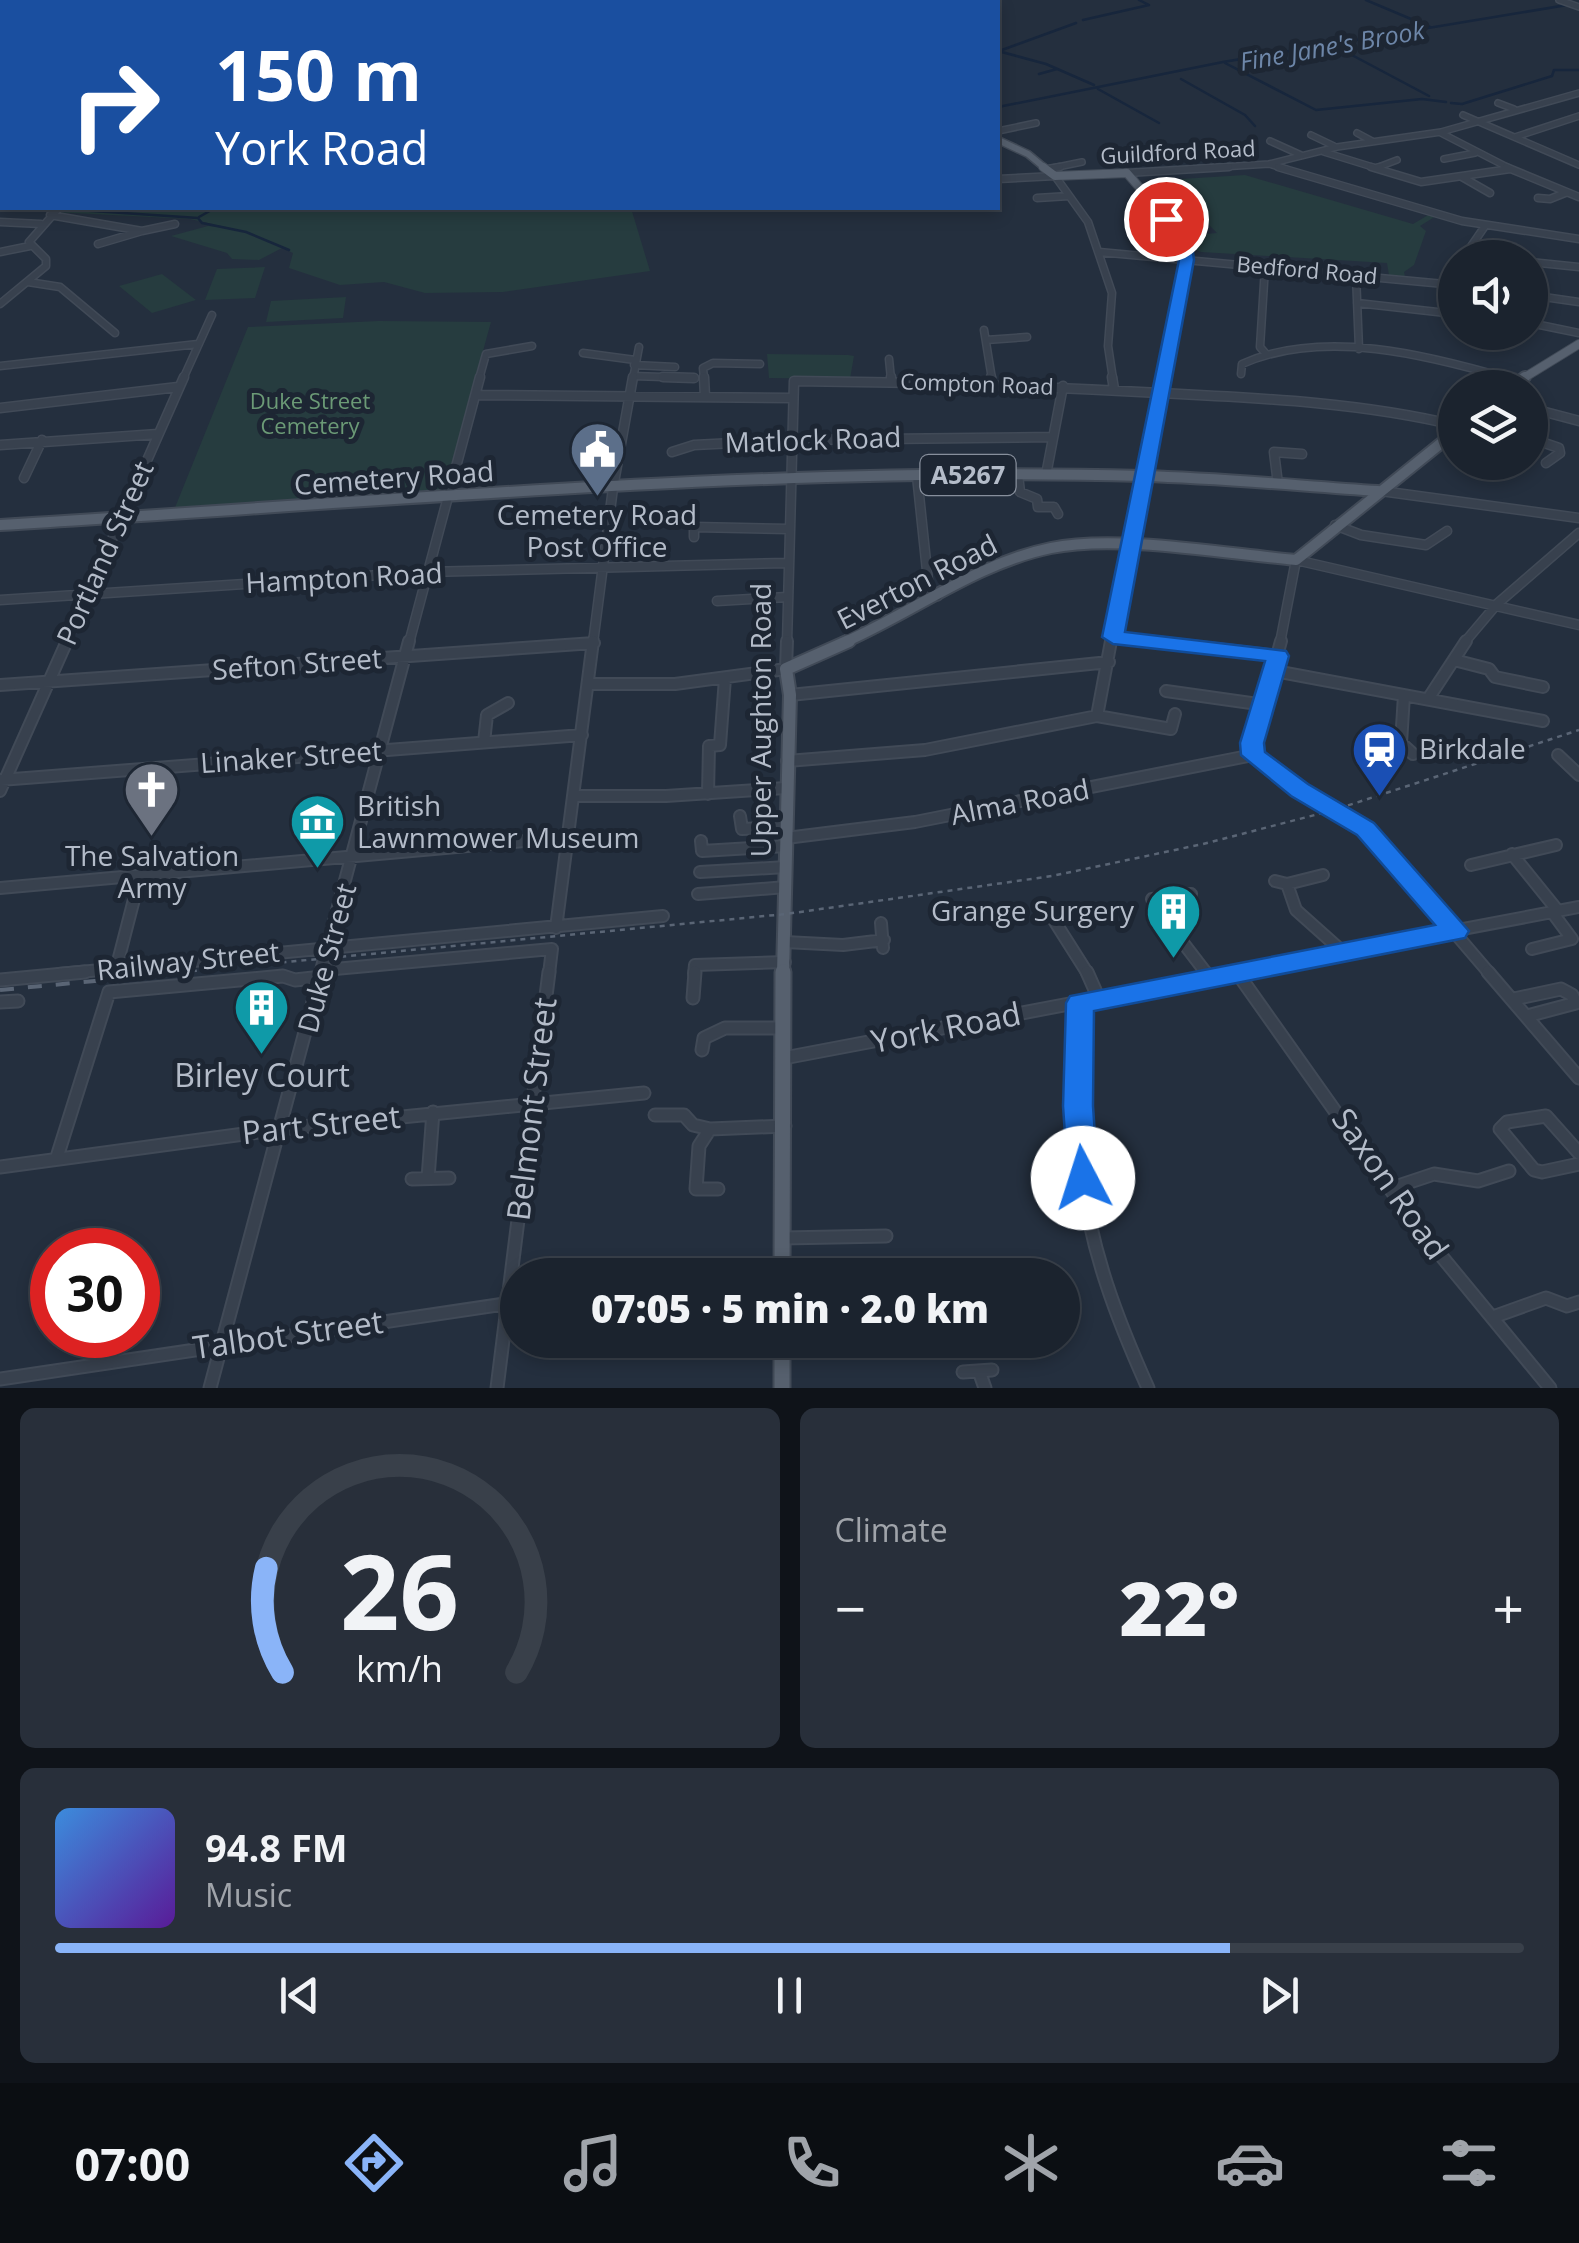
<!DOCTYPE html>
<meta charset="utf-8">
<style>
:root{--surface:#1b232e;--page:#282f3a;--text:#f1f3f6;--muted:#a0a4aa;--line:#39404a;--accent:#8ab4f8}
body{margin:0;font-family:"Open Sans",sans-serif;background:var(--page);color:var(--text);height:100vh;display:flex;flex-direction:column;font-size:38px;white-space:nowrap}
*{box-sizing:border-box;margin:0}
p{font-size:32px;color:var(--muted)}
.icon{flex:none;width:55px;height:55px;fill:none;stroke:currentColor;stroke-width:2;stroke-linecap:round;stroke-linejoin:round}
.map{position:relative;height:1388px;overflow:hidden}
.drawer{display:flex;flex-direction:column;gap:20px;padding:20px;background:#0f1319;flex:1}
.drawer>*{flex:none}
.banner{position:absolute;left:0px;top:0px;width:1000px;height:210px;box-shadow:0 5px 15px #0003,0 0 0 2px var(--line);background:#1a4fa0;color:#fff;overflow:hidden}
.tools{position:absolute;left:1438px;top:240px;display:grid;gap:20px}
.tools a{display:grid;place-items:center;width:110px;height:110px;border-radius:50%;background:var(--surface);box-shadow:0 5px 15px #0003,0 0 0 2px var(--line);font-size:50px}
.speed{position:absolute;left:30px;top:1228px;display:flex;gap:20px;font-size:50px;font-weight:700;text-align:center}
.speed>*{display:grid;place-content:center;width:130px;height:130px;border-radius:50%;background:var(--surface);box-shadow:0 5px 15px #0003,0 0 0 2px var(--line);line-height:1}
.speed .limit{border:15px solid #d22;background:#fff;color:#111}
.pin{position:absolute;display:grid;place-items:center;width:85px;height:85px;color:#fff;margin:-42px;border:5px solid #fff;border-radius:50%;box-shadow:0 2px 10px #0007}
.me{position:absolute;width:110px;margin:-55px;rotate:355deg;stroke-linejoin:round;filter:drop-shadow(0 0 8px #0008)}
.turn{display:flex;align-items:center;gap:35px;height:210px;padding:0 50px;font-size:45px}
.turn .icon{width:130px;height:130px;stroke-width:2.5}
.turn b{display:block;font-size:70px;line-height:85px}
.big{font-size:75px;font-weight:800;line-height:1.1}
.drawer .card{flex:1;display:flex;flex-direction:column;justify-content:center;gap:15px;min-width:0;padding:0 35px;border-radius:15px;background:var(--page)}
.drawer .dial{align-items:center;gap:0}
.dial svg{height:260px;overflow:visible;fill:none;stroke:var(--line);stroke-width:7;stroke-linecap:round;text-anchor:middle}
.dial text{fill:var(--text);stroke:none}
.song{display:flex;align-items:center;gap:30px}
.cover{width:120px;height:120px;border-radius:15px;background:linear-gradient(135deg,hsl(210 70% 55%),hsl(270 70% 35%))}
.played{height:10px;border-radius:5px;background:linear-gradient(90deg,var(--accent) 80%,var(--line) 80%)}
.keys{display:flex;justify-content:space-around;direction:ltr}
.heat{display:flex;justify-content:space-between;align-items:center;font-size:55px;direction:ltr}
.drawer .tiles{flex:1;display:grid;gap:20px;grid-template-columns:1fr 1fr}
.card:last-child{grid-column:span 2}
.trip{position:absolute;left:500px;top:1258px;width:580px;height:100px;border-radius:50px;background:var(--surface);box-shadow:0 5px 15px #0003,0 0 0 2px var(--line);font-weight:800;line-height:100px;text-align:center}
.dock{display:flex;height:160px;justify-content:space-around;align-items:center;background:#0b0e12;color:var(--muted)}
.dock .icon{width:70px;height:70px}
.dock .active{color:var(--accent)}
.dock b{font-size:45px;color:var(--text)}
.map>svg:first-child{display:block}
</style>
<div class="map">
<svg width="1579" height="1388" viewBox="0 0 1579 1388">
<rect width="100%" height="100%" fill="#242f3e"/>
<!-- green -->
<path fill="#263c3f" d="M1245,175L1413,224L1430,214L1436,216L1420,226L1426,231L1414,265L1404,272L1405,277L1389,275L1387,263L1201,252L1192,248L1185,236L1217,233L1165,180Z
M59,208H631L650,271L503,292L425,293L384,282L340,285L289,268L293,253L282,248L259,260L232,259L227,253L171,236L208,226L230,228L190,219L54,212Z
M265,267L255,298L205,300L217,269Z
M162,274L196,300L152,313L119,286Z
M346,297L343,318L266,322L271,301Z
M379,321L491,322L445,488L430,496L174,510L248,327Z
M767,354L848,355L854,356L850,379L769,378Z"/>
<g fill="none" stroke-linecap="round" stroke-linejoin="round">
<!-- stream -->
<path stroke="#17263c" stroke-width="2.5" d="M1366,0L1430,27
M844,2L851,0
M963,2L969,0
M1083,20L1149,5L1139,0
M1333,45L1429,96
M1002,50L1076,23
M998,51L1046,64L1094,85
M1225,63L1316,110L1422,99L1446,102
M1039,74L1057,69
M1181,79L1245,115L1255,126
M1098,89L1159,123
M1451,103L1462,104L1552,76L1554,70H1579
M998,107L1223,62L1567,5
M48,208L198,218L202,223L246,232L289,250
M199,217L215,208"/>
<defs>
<path id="minor-far4" d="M24,0L41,2
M1559,0L1579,7
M9,2L15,0
M339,2L371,0
M1498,103L1514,109
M1463,115L1579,165
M998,131L1036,123
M1357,133L1372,141
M1441,133L1511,169
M1311,135L1334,146
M1515,137L1579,116
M1270,141L1301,155
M1324,152L1379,169
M1444,159L1475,153
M1269,164L1286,169
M1376,168L1397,160
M1048,169L1082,162
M1189,169L1269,164L1337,147L1441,132L1579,93"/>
<path id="minor-far3" d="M1278,167L1462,221L1579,239
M1371,167L1421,182L1510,169
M1506,167L1579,197
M1376,168L1380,167
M1048,169L1060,167
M1127,173L1229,167
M1462,177L1490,193
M998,179L1055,176L1088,222L1112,293L1108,346L1113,379
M1037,198L1069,196
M1538,198L1550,199L1565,193
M50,215L142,231L175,224
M0,222L41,224
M98,244L142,231
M0,252L30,246
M1099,252L1455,285
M1463,258L1485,226
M1530,262L1579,267
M1265,267L1260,347L1266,354
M1356,275L1359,349
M28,282L60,287L115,333
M1530,295L1579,302
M1357,303L1455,314
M0,304L46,266V259L29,242L59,208
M1530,323L1579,333
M984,330L992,379
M1471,332V337
M986,340L1027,337
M583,353L635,360
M889,359L891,379
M634,365L675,367
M0,366L198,344
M1241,374L1242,364C1323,328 1428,355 1510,379
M633,376L694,378
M183,379L212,315
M479,379L486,354L532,346
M633,379L639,347
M704,379L703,368L713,363L760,364"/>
<path id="minor-far2" d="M663,377L694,378
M704,377L705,397
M891,377V381
M991,377L992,382
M1112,377L1114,389
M1502,377L1518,382
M476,395L793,398
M0,408L178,387
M1530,408L1579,421
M1530,438L1559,448L1560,453L1546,463
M0,445L158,434
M672,452L694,445L791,440L1053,437
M1018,475L1020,492L1037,499L1038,507H1054L1058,514
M1046,475L1063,386
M917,476L929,590L938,596
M24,478L42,440
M1278,484L1274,452L1302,454
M1381,491L1579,518
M1335,525L1361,535L1426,545L1447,531
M694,537V527L789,529
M0,600L426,572L787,563
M717,601L787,597
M1113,637L1168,643
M66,643L184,377
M409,643L480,377
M589,643H594
M593,643L613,488L633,377
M787,643L794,381C916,382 1038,386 1160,393C1259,398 1358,402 1455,425
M1111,643L1130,545
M1280,643L1296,560L1579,625
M1464,643L1497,604L1579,533"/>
<path id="minor-far1" d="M1147,641L1278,656
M1281,641L1252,749L1269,770L1366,829L1490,974
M1454,660L1489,669L1495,677L1543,687
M1275,671L1543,721
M589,684H675L786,669L787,641
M0,685L594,643
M1166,691L1265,705
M790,695L1109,662
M1404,695L1401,743L1413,754
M1428,699L1466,641
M1097,716L1111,641
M484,742L487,715L508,703
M1558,755L1579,775
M787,761L925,750L1097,716L1171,729L1175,714
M0,780L582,735
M0,791L67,641
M708,794L709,746L720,745L725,678
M575,796H666L786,788
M740,816L742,829L786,827
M786,838L915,822L1253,755
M701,841L702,851L786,846
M1512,854L1558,911
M1471,865L1556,845
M700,872L786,867
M1275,881L1287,884L1323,875
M1287,884L1296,910L1343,952
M0,888L569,837
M698,894L786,887
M1152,899L1191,894
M1163,900L1171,927L1207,974
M1042,913L1089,908
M1050,914L1088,974
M881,923L883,948
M556,928L593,641
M785,942L843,945L884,940
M1532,949L1572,939L1552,912
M116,969L140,876
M324,970L552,949L549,974
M59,974L663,916
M320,974L409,641
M694,974L695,965L785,962
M1225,974L1579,907"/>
<path id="minor" d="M1087,972L1099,999
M1205,972L1210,978
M1488,972L1579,1078
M1238,974L1415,1224L1550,1388
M0,980L85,972
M693,998L695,972
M1514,999L1561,989L1572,995L1576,1003L1527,1016
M0,1002L18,1001
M1080,1003C1079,1060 1075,1117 1082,1174C1090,1249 1117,1319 1148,1388
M702,1050L704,1038L725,1028H782
M784,1058L1238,972
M655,1115H684L693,1125L710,1129
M1579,1153L1546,1116L1507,1122L1500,1129L1534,1170L1542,1172L1579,1164
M57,1157L109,992L283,976L295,980L322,977
M0,1167L281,1129L644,1093
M428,1178L433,1112
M412,1179L449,1178
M1392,1188L1434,1174L1478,1181L1509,1171
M718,1189H696L699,1146L710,1129L785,1126
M783,1238L886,1236
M1493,1317L1546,1298L1567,1306L1579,1302
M979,1371L985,1388
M963,1372L992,1370
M0,1379L518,1302
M210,1388L321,972
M497,1388L549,972"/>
<path id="major-far4" d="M998,140L1028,154L1046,169"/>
<path id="major-far3" d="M1043,167L1055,176L1127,173L1181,236L1187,260L1163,379
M1522,379L1579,344"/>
<path id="major-far2" d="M1511,388L1525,377
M0,525C380,502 763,466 1143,476C1222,478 1300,486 1378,491
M1130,545L1164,377
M843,643C912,613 977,563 1051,548C1116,534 1228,554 1296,560L1455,432"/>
<path id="major-far1" d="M783,974L790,695L786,669L849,641"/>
<path id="major" d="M782,1275L783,972
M782,1340V1388"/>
</defs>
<!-- minor-far4 casing -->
<use href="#minor-far4" stroke="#414a57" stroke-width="8"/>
<!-- minor-far3 casing -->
<use href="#minor-far3" stroke="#414a57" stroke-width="9"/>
<!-- minor-far2 casing -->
<use href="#minor-far2" stroke="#414a57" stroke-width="11"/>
<!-- minor-far1 casing -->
<use href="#minor-far1" stroke="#414a57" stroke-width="14"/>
<!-- minor casing -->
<use href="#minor" stroke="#414a57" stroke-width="15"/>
<!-- major-far4 casing -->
<use href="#major-far4" stroke="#414a57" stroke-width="9"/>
<!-- major-far3 casing -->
<use href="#major-far3" stroke="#414a57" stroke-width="10"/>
<!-- major-far2 casing -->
<use href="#major-far2" stroke="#414a57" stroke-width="14"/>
<!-- major-far1 casing -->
<use href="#major-far1" stroke="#414a57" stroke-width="16"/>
<!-- major casing -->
<use href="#major" stroke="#414a57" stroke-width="19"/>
<!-- minor-far4 -->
<use href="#minor-far4" stroke="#38414e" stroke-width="5"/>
<!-- minor-far3 -->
<use href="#minor-far3" stroke="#38414e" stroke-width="6"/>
<!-- minor-far2 -->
<use href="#minor-far2" stroke="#38414e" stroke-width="8"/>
<!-- minor-far1 -->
<use href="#minor-far1" stroke="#38414e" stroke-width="10"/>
<!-- minor -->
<use href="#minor" stroke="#38414e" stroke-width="11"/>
<!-- major-far4 -->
<use href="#major-far4" stroke="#56606e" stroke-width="6"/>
<!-- major-far3 -->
<use href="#major-far3" stroke="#56606e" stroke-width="8"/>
<!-- major-far2 -->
<use href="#major-far2" stroke="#56606e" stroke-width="10"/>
<!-- major-far1 -->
<use href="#major-far1" stroke="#56606e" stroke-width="12"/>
<!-- major -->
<use href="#major" stroke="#56606e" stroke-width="15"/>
<!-- rail-far1 -->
<path stroke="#5a6575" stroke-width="2.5" stroke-dasharray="5 5" stroke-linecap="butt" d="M162,974L786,914L1052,876L1203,844L1334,810L1579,730"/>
<!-- rail -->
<path stroke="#5a6575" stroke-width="4" stroke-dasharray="14 14" stroke-linecap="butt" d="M0,990L188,972"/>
</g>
<!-- route -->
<path fill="#1a73e8" stroke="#114b97" stroke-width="2.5" d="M1161,216H1171L1192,244L1194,260L1125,632L1286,651L1289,656L1264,743L1265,752L1308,784L1374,823L1469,931L1465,938L1455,940L1094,1011L1093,1106L1098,1178L1094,1187L1083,1191L1072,1187L1068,1178L1063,1106L1066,1003L1070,996L1435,925L1357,835L1291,796L1241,755L1240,743L1265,661L1113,644L1102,637L1179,260L1177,244L1159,219Z"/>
<!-- icons -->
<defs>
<symbol id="civic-pin" viewBox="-11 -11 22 30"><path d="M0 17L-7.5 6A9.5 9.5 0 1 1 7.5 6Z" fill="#5c6f8a" stroke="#1d2633"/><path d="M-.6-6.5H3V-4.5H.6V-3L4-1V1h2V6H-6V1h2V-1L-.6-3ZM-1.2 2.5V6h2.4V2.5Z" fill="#fff"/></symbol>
<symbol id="station-pin" viewBox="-11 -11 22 30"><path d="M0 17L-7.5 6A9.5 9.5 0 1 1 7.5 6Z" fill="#1a4fb4" stroke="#1d2633"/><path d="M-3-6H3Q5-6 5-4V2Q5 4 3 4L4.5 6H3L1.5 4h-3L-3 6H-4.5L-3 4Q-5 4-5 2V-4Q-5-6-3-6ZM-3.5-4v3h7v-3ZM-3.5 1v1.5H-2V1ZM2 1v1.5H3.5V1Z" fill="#fff"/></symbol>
<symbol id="church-pin" viewBox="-11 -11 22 30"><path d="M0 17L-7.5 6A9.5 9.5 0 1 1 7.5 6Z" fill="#6b7280" stroke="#1d2633"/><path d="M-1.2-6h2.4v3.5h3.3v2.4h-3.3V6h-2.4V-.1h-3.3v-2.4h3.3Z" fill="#fff"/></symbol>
<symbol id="museum-pin" viewBox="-11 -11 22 30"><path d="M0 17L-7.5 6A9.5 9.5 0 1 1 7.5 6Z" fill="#0f9aa8" stroke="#1d2633"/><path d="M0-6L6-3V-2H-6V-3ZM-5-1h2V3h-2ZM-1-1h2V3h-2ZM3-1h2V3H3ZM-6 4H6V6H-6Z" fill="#fff"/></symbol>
<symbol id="building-pin" viewBox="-11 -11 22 30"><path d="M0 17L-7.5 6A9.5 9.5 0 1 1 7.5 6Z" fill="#0f9aa8" stroke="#1d2633"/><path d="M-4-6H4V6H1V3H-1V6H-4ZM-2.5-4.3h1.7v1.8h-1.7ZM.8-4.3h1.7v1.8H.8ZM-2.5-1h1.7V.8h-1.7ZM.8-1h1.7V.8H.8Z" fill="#fff"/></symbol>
</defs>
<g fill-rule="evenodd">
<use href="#civic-pin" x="566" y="418" width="63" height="86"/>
<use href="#station-pin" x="1348" y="718" width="63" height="86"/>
<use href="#church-pin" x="120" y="758" width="63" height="86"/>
<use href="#museum-pin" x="286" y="790" width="63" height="86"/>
<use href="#building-pin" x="1142" y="880" width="63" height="86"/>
<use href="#building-pin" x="230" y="976" width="63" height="86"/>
</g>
<g text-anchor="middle" stroke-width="10" stroke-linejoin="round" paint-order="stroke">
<!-- far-street labels -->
<g font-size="22" fill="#b4bcc9" stroke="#1d2633">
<text transform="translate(1178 152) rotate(-3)" y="8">Guildford Road</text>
<text transform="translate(1307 270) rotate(5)" y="8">Bedford Road</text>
<text transform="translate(977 384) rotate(2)" y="8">Compton Road</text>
</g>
<!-- far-park labels -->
<g font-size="22" fill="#6b9a76" stroke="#1d2633">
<text x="310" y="409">Duke Street<tspan x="310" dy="25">Cemetery</tspan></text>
</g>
<!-- far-water labels -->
<g font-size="25" font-style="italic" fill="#6d86a8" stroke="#1d2633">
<text transform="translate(1332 46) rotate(-10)" y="9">Fine Jane's Brook</text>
</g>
<!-- shield labels -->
<rect fill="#1d2633" stroke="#878f9c" stroke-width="2.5" x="920.5" y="455" width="95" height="40" rx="8"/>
<g font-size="25" font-weight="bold" fill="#b4bcc9">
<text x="968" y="484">A5267</text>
</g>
<!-- street labels -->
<g font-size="28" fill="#b4bcc9" stroke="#1d2633">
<text transform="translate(813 440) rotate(-2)" y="10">Matlock Road</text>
<text transform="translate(394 478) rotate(-4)" y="10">Cemetery Road</text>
<text transform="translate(105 553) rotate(-66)" y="10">Portland Street</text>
<text transform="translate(344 578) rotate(-3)" y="10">Hampton Road</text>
<text transform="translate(917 582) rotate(-27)" y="10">Everton Road</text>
<text transform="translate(297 664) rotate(-4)" y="10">Sefton Street</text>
<text transform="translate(761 720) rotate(-90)" y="10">Upper Aughton Road</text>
<text transform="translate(291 757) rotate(-4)" y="10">Linaker Street</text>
<text transform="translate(1020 802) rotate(-11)" y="10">Alma Road</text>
<text transform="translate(327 958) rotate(-75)" y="10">Duke Street</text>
<text transform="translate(188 961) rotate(-6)" y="10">Railway Street</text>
</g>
<!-- poi labels -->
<g font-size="28" fill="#b4bcc9" stroke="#1d2633">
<text x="597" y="525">Cemetery Road<tspan x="597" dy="32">Post Office</tspan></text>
<text x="1419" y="759" text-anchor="start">Birkdale</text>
<text x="357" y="816" text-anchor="start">British<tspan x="357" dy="32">Lawnmower Museum</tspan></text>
<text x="152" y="866">The Salvation<tspan x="152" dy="32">Army</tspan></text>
<text x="1134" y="921" text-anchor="end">Grange Surgery</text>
</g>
<!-- near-street labels -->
<g font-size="32" fill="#b4bcc9" stroke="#1d2633">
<text transform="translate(946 1028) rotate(-11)" y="11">York Road</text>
<text transform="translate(532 1109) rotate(-83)" y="11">Belmont Street</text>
<text transform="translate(321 1125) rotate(-6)" y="11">Part Street</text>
<text transform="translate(1390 1184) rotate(55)" y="11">Saxon Road</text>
<text transform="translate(288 1335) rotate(-8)" y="11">Talbot Street</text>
</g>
<!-- near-poi labels -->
<g font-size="32" fill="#b4bcc9" stroke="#1d2633">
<text x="262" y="1087">Birley Court</text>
</g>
</g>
</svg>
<div class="tools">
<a><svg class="icon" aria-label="sound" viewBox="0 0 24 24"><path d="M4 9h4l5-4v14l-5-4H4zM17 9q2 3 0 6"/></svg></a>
<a><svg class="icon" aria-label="layers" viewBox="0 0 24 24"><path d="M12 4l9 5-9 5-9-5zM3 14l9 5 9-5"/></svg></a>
</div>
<div class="speed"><div class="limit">30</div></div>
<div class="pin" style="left:1166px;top:219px;background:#d93025"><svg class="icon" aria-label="arrive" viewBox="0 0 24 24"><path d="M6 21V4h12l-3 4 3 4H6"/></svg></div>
<svg class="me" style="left:1083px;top:1178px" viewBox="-20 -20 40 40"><circle r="19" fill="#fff"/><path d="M0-13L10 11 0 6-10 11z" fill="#1a73e8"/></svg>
<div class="trip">07:05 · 5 min · 2.0 km</div>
<div class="banner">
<div class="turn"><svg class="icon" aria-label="right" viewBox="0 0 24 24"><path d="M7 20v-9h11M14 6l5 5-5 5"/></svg><div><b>150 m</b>York Road</div></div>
</div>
</div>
<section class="drawer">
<div class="tiles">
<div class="card dial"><svg viewBox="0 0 100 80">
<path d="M14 69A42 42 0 1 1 86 69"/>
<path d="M14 69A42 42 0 0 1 9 37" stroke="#8ab4f8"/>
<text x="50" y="56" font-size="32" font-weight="700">26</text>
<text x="50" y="72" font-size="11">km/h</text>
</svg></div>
<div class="card"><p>Climate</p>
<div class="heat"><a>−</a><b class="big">22°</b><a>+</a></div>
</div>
<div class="card">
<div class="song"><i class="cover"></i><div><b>94.8 FM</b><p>Music</p></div></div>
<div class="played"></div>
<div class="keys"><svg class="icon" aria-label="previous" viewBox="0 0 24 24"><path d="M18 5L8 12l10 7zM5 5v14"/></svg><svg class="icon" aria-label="pause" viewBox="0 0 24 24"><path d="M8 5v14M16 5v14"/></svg><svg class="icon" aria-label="next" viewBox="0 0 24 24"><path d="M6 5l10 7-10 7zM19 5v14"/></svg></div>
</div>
</div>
</section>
<nav class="dock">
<b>07:00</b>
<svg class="icon active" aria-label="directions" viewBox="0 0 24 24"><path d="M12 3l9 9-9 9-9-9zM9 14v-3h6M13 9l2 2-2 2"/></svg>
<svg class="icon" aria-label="music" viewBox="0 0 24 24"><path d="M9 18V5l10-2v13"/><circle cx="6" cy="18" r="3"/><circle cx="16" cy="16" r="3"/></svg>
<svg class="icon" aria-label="phone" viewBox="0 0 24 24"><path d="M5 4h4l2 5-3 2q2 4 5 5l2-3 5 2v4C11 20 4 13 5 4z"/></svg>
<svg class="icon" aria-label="climate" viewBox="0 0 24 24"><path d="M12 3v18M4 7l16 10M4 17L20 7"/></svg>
<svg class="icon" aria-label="car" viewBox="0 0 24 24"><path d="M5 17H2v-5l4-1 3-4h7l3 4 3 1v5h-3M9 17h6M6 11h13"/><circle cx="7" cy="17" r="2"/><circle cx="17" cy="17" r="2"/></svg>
<svg class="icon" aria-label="filters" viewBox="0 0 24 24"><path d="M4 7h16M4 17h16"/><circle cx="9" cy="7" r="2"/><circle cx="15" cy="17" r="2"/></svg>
</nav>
